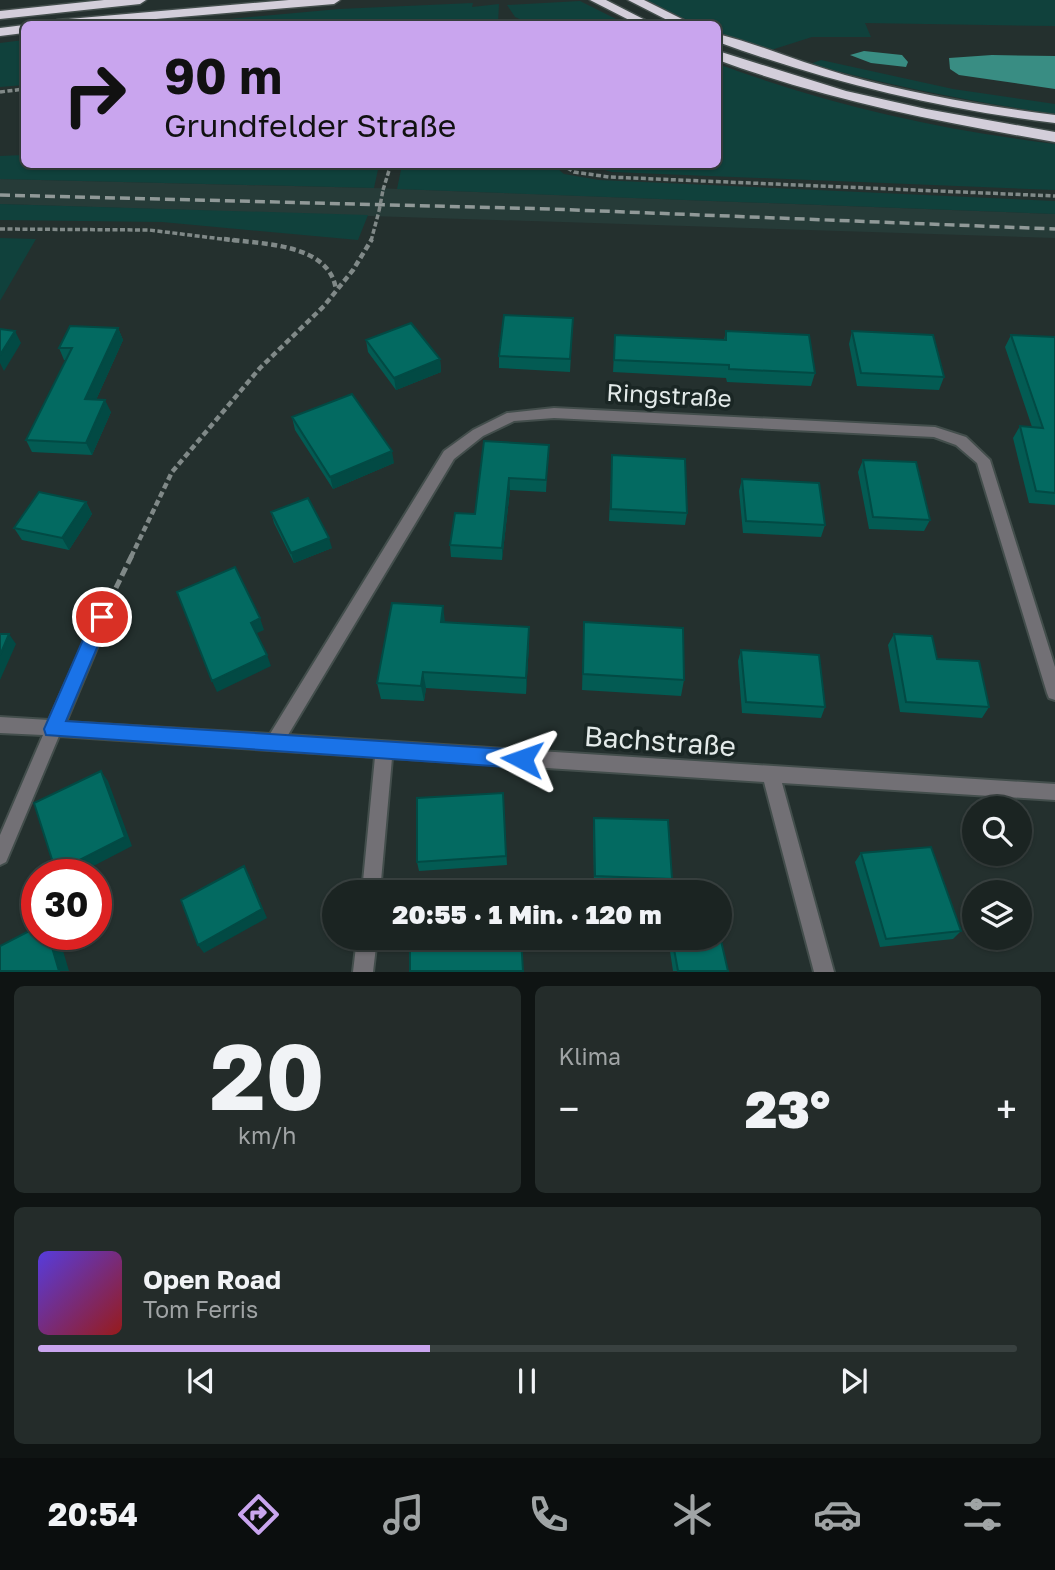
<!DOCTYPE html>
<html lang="de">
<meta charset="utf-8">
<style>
:root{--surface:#1b2422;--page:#242c2a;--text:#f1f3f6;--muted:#a0a4a5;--line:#394140;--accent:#c9a5ee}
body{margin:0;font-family:"Golos Text",sans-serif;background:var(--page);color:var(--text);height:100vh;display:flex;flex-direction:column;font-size:26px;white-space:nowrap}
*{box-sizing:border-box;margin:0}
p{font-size:23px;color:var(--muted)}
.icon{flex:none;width:38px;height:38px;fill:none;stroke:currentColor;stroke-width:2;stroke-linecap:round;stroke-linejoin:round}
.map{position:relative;height:972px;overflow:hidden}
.panel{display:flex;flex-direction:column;gap:14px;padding:14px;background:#0f1413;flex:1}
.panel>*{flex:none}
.banner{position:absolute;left:21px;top:21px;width:700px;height:147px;border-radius:10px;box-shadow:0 2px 5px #0004,0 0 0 2px var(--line);background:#c9a5ee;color:#111;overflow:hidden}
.fabs{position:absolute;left:962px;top:796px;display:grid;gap:14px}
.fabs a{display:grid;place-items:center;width:70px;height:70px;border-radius:50%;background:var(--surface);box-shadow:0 2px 5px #0004,0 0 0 2px var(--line);font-size:35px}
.speed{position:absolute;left:21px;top:859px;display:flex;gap:14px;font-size:35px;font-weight:700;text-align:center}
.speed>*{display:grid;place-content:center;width:91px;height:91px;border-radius:50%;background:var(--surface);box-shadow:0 2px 5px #0004,0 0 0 2px var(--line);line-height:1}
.speed .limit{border:10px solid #d22;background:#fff;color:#111}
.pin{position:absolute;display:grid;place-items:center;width:60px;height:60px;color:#fff;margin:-30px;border:4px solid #fff;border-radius:50%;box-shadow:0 2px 7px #0007}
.me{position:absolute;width:77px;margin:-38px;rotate:274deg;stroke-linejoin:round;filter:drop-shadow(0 0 5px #0008)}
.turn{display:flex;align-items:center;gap:24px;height:147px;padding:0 28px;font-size:32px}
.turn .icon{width:91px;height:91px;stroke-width:2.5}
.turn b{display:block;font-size:49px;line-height:60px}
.big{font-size:52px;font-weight:800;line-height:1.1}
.panel .widget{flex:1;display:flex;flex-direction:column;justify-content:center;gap:10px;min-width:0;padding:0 24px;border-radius:10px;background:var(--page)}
.panel .dial{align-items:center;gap:0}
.dial b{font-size:91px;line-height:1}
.song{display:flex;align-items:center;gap:21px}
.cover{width:84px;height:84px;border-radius:10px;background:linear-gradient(135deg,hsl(250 70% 55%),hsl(0 70% 35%))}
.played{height:7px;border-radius:4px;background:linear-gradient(90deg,var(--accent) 40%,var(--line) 40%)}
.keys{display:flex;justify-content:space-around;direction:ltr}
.heat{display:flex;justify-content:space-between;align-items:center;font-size:38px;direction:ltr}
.panel .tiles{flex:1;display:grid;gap:14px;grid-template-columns:1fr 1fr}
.widget:last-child{grid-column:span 2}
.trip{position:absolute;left:322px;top:880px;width:410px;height:70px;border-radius:35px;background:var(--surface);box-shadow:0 2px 5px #0004,0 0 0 2px var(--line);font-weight:800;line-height:70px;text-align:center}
.menu{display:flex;height:112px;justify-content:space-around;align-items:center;background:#0b0e0e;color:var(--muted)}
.menu .icon{width:49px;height:49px}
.menu .selected{color:var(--accent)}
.menu b{font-size:32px;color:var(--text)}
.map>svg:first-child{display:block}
</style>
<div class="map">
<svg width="1055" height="972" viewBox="0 0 1055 972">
<rect width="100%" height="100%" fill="#24302e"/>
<!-- built -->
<path fill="#263b38" d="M0,179L374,188L1055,214V238L0,204Z"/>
<!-- green -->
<path fill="#10413c" d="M648,0H1055V26L865,23L871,37H812L768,51L718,33V24H697L649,4Z
M580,1L626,24H531L515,17L507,5Z
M473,3L472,7L499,4L498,23L175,24L339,9Z
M24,40V85L0,87V43Z
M821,60L953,89L1055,104V114C972,102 891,86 810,64Z
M718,64C826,104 940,130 1055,144V190L612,172L586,165L718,164Z
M24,155V164L379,165L374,188L0,179V156Z
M552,164L564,174L599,180L1055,201V214L397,189L402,165Z
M0,204L368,215L358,240L162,222L0,220Z
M0,238L36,239L0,301Z"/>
<!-- water -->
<path fill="#398d83" d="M864,51L902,55L908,62L906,67L871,63L850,55Z
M992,55L1055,56V89L959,75L950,69L949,58Z"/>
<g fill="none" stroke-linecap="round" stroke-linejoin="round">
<defs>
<path id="street" d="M554,408L935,427L966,437L990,460L1055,667V700L1049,698L1047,693L977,463L956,445L934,437L554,418L514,421L483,436L454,459L288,735L1055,784V800L782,783L834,972H814L764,782L392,758L380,892H362L375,757L59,736L6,862L0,865V835L43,735L0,733V717L49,720L97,612L102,610L107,612L110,617L66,722L270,734L444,451L473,430L507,413Z
M357,938H377L373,972H353Z"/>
<path id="highway" d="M104,0H146L140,4L0,19V11Z
M289,0H340L334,4L97,24H50L57,20Z
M590,0H606L653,24H637Z
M628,0H644L692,24H675Z
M24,25V33L0,36V28Z
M718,34C761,45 802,63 845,75C914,94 984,106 1055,115V123C939,109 828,82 718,42Z
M718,51L846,91L926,109L1055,132V142C940,122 827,100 718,60Z"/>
</defs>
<!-- street casing -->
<use href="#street" stroke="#434e4c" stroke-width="4"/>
<!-- highway casing -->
<use href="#highway" stroke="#434e4c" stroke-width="3"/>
<!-- path-far2 -->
<path stroke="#808988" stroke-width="3.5" stroke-dasharray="5 2.5" stroke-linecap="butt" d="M0,92L24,89
M561,164L574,172L609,177L1055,196
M383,190L391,164
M0,229L149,230L238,241
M371,241L379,211"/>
<!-- path-far1 -->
<path stroke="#808988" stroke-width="4.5" stroke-dasharray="6 3.5" stroke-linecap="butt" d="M224,239C261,244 330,243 336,290
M131,557L172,472L260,368L324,306L353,270L372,239"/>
<!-- path -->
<path stroke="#808988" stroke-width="5" stroke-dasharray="9 4.5" stroke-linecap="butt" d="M110,600L132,555"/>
<!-- street -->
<use href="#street" fill="#727075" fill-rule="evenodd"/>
<!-- highway -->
<use href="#highway" fill="#d3ceda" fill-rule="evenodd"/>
<!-- rail -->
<path stroke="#909998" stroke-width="3.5" stroke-dasharray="10 5" stroke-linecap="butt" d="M0,195L550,209L1055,229"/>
<!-- path-bridge -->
<path stroke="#808988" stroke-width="3.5" stroke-dasharray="5 2.5" stroke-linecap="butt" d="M379,211L383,190"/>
</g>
<!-- wall -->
<path fill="#035b53" d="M573,318L570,372L499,368V356Z
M118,328L123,340L96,400L111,412L92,455L32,452L26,440L66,360H64L59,348Z
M726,331L815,373L811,386L727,382L726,378L613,372L615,335L724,340Z
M852,331L944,377L939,390L857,386L849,344Z
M1011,335L1055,337V505L1029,503L1013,438L1020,426L1032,427L1005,347Z
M366,340L440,359L441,372L396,390L368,352Z
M292,417L394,463L333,489L295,430Z
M484,441L548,457L546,492L510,490L502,560L451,557L450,545L475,514Z
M612,455L687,513L685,525L609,521Z
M863,460L930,520L924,531L869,529L858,472Z
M742,479L825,525L821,537L743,533L739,491Z
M86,502L92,514L69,550L22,540L14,528Z
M271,512L332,548L294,563L274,523Z
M445,622L529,643L526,694L426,688L424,701L381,699L377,683Z
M584,622L684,680L681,696L582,690Z
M894,634L937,659L989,707L982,718L900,712L888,645Z
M741,650L825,707L821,718L742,713L738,661Z
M503,793L507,865L419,871L417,862Z
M594,818L672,879L669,888L594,885L593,827Z
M861,853L961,931L953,939L880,947L855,862Z
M668,938H719L728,971H673Z"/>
<!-- shaded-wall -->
<path fill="#024a44" d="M118,328L123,340L91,411L85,399Z
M15,331L21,343L4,371L0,363V355Z
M440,359L441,372L396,390L394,378Z
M105,400L111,412L92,455L86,443Z
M392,451L394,463L333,489L330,477Z
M509,478L510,490L502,560V548Z
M86,502L92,514L69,550L62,538Z
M329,538L332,548L294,563L291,553Z
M443,606L445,622H441Z
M260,618L264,630L255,634L251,623Z
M529,627V643L526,694V678Z
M9,634L16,644L0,680V655Z
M267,655L271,666L217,692L212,681Z
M423,672L426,688L424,701L421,686Z
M101,771L108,781L132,846L76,875H58L56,872Z
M244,866L249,875L267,918L204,953L198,945Z
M48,934H58L69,971H59Z"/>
<!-- building -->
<path fill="#036a61" stroke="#024a44" stroke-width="2" d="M504,315L573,318L570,359L499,356Z
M411,323L440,359L394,378L366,340Z
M70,326L118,328L85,399L105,400L86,443L26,440L72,348H59Z
M0,329L15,331L0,355Z
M726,331L809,335L815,373L729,369V365L614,360L615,335L726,340Z
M852,331L933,335L944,377L861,373Z
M1011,335L1055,337V493L1036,491L1020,426L1043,428Z
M352,394L392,451L330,477L292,417Z
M484,441L549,445L546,480L509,478L502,548L450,545L455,513L475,514Z
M612,455L685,459L687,513L611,509Z
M863,460L916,462L930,520L873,517Z
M742,479L819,483L825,525L746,521Z
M39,492L86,502L62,538L14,528Z
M308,498L329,538L291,553L271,512Z
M235,567L260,618L251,623L267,655L212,681L177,592Z
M392,603L443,606L441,622L529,627L526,678L423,672L421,686L377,683Z
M584,622L683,628L684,680L583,674Z
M0,634H9L0,655Z
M894,634L932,636L937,659L979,661L989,707L906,702Z
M741,650L819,655L825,707L746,702Z
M101,771L125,837L56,872L34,803Z
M503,793L506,856L417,862V798Z
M594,818L668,820L672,879L595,876Z
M931,847L961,931L886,939L861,853Z
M244,866L262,909L198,945L181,900Z
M37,927V934H48L59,971H0V946Z
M719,932L728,971H678L672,938H719Z
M410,938H521L523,971H410Z"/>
<!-- route -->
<path fill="#1a73e8" stroke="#114b97" stroke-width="2" d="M102,609L108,611L110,617L66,721L522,750L529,752L532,759L529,765L522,768L46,735L44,729L93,617L95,611Z"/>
<g text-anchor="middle" stroke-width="7" stroke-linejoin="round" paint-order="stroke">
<!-- street labels -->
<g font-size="24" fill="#e3eae9" stroke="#1a2624">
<text transform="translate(669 396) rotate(3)" y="8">Ringstraße</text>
</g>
<!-- near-street labels -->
<g font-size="28" fill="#e3eae9" stroke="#1a2624">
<text transform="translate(660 741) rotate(4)" y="10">Bachstraße</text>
</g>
</g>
</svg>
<div class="fabs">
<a><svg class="icon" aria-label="search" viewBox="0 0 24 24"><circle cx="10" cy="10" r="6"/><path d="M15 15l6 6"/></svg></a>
<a><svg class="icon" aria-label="layers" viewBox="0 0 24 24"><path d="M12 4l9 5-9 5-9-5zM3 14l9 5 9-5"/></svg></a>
</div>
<div class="speed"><div class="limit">30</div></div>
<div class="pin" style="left:102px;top:617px;background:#d93025"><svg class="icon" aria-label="arrive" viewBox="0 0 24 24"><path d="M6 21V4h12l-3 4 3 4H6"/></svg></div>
<svg class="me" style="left:522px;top:759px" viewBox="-20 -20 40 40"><path d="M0-17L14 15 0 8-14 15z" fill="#1a73e8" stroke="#fff" stroke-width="4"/></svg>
<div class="trip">20:55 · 1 Min. · 120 m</div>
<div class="banner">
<div class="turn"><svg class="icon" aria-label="right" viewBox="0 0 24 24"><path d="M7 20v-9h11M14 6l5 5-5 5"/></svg><div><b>90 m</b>Grundfelder Straße</div></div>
</div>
</div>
<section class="panel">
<div class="tiles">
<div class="widget dial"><b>20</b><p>km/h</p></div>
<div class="widget"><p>Klima</p>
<div class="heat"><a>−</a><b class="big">23°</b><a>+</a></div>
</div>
<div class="widget">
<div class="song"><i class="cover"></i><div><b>Open Road</b><p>Tom Ferris</p></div></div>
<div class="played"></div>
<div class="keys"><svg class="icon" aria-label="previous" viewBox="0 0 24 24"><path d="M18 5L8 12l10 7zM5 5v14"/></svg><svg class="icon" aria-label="pause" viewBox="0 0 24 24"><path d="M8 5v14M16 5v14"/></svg><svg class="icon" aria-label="next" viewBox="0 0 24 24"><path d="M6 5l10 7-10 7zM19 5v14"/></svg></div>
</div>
</div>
</section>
<nav class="menu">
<b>20:54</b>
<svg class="icon selected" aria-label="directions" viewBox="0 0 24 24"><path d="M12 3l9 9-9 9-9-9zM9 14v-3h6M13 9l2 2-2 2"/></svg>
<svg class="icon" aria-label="music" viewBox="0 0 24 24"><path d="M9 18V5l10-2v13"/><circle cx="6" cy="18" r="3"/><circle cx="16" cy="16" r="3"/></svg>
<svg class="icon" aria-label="phone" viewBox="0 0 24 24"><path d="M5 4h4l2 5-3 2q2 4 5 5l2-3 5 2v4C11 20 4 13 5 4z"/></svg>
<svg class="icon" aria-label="climate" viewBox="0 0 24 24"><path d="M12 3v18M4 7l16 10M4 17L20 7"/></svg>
<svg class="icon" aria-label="car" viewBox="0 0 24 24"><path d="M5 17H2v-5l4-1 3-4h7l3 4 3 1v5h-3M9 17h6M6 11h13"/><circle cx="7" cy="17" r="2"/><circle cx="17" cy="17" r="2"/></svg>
<svg class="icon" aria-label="filters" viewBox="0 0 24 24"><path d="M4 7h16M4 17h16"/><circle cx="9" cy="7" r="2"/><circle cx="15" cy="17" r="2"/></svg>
</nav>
